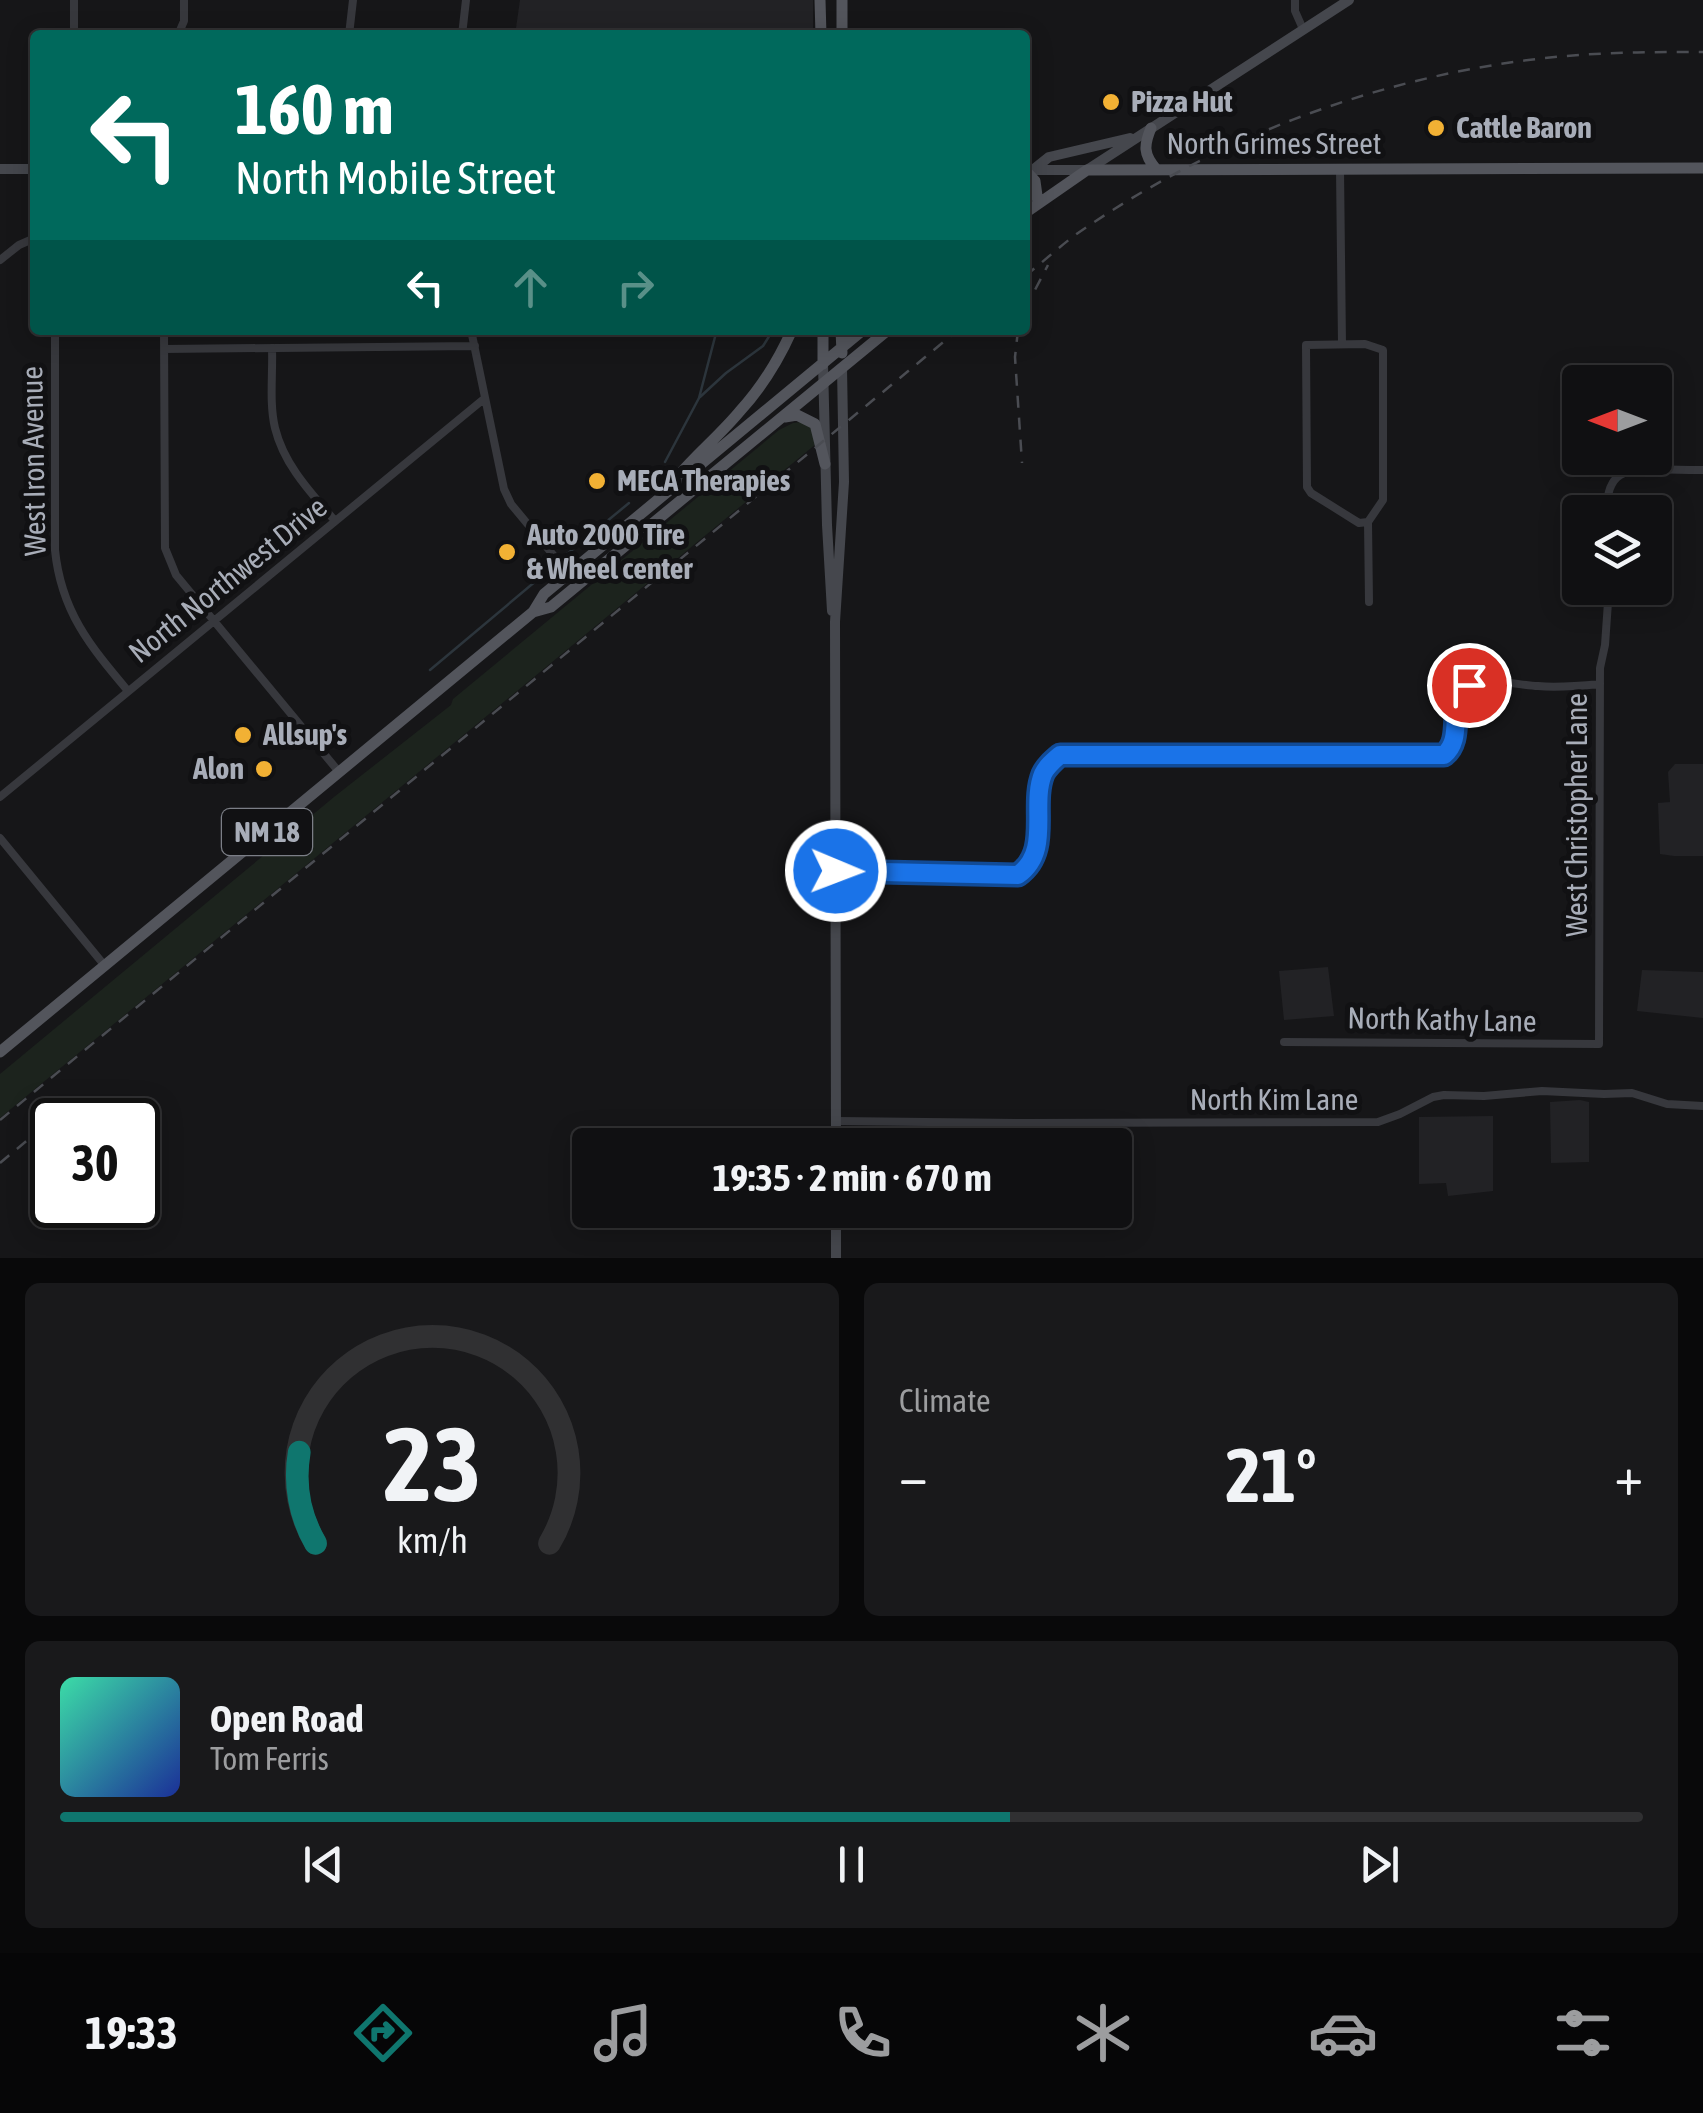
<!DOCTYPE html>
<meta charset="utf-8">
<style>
:root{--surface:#101012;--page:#19191b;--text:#f1f3f6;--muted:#9c9d9f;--line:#303032;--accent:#0f766e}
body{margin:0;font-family:"Asap Condensed",sans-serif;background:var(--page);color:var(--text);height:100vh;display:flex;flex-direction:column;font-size:38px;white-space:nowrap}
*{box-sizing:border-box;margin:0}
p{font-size:32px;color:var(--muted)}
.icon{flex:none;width:55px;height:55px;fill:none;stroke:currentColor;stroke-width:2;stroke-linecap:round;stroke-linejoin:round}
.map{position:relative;height:1258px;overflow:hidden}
.sheet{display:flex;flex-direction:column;gap:25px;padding:25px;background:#09090a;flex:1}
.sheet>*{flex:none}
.top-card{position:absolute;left:30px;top:30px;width:1000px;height:305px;border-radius:10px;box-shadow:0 5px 25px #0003,0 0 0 2px var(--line);background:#00695c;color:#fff;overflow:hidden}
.needle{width:65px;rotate:270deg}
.fabs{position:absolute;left:1562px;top:365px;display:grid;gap:20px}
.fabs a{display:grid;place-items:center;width:110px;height:110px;border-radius:10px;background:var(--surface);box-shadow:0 5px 25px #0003,0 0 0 2px var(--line);font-size:50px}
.speed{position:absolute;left:30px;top:1098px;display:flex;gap:20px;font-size:50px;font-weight:700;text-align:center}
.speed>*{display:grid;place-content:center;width:130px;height:130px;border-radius:50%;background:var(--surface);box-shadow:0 5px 25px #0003,0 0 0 2px var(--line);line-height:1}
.speed .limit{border:5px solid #111;border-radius:15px;background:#fff;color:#111}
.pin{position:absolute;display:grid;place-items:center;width:85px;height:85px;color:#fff;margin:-42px;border:5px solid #fff;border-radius:50%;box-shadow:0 2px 10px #0007}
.me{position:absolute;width:110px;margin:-55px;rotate:91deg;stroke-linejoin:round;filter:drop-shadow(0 0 8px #0008)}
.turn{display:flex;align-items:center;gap:35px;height:210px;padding:0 40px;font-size:45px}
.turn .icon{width:130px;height:130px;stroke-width:2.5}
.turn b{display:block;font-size:70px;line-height:85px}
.lanes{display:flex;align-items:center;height:95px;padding:0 40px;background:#0003;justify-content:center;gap:50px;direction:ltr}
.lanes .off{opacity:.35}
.big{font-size:75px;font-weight:700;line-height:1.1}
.sheet .widget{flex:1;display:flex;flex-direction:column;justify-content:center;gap:15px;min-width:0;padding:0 35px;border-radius:15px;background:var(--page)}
.sheet .dial{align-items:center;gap:0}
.dial svg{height:260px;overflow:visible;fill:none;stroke:var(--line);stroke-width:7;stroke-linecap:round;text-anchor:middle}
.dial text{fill:var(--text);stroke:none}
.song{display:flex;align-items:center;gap:30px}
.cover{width:120px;height:120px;border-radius:15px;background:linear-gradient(135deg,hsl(160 70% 55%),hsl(230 70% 35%))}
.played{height:10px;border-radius:5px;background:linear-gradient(90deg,var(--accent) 60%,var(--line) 60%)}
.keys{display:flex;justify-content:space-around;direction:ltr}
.heat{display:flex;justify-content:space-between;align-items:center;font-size:55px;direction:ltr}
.sheet .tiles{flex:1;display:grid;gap:25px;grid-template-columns:1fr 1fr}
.widget:last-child{grid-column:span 2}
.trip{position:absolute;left:572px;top:1128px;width:560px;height:100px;border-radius:10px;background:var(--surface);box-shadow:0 5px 25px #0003,0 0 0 2px var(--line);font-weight:700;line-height:100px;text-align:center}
.menu{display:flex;height:160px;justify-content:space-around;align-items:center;background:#060607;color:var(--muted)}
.menu .icon{width:70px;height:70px}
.menu .current{color:var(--accent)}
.menu b{font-size:45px;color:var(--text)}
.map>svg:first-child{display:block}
</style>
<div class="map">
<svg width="1703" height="1258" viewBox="0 0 1703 1258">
<rect width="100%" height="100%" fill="#161618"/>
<!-- built -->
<path fill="#222225" d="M520,0H813V35H515Z
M1675,764H1703V856H1674L1660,854L1658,803L1670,802L1668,772Z
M1328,967L1334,1016L1284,1020L1279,971Z
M1642,970L1703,972V1018L1637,1011Z
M1580,1100L1589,1102V1162L1551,1163L1550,1102Z
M1493,1116V1191L1448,1196L1446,1183L1419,1184V1117Z"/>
<!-- green -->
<path fill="#1c231d" d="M801,422L810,425L816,444L0,1118V1074L334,797L451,705L453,699L779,430L793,423Z"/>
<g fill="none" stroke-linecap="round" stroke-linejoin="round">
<!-- stream -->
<path stroke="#2c353c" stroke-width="2.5" d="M700,397L726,373L763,346L773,330
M665,462L699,398L715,337
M641,493L653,480
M561,559L629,503
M430,670L555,565"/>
<!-- minor -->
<path stroke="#37383d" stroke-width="8" d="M1295,0V11L1303,29
M74,35V0
M178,35L184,21V0
M349,35L353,0
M462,35L466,0
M1340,169L1342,344
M0,260L19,245L35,238
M55,330V550C61,611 90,646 128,691
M164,330L165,548L176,575L339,772
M471,330L504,489L511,504L569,574
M272,348C273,374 269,403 275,428C284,465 311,493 335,521
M164,349L475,346
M1607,512C1606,471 1625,469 1661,469C1675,470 1689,470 1703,470
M1368,522L1359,523L1311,493L1307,487L1306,345L1365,344L1383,350V500L1368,522L1369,602
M0,797L485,398
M0,838L105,966
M836,871L1019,875C1052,851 1029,807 1043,774C1047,766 1054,761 1060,755H1444C1462,742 1451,716 1459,697C1461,691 1462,688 1468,686C1488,677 1517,685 1538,686C1558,688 1579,686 1600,684
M1284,1042L1599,1044L1600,668L1605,645L1609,588
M836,1121L1025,1123L1378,1122L1400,1114L1433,1097L1444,1095L1484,1096L1542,1091L1604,1094L1632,1093L1667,1104L1703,1106"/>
<!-- secondary -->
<path stroke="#45474d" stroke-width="10" d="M0,169H35
M1034,169L1049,157L1130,138
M1025,170H1087L1349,0
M823,364L827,525L832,611
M836,1145L835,622L844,482L842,368
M836,1210V1258"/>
<!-- primary -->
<path stroke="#53555c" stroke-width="11" d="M820,0L821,35
M842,35V0
M1151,128C1144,145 1143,154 1156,169
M1025,170L1035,181L1038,203
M1025,213L1087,170L1703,168
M823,330V364
M841,330L842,353
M785,417L797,415L815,424L825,464
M679,475C698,453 721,434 740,411C762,387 779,359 792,330
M533,612L551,607L888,330
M0,1052L533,612L544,594L863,330"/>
<!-- rail -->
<path stroke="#4a4c52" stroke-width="2.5" stroke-dasharray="12 10" stroke-linecap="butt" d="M1025,276C1043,262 1060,246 1078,233C1221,134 1393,71 1566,56C1612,52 1657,52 1703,52
M1025,309L1048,265
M1018,330L1015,357L1022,463
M0,1120L958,330
M0,1163L54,1118"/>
</g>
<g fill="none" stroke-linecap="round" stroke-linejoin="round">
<defs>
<path id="route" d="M836,871L1018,875C1052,851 1030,806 1043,774C1047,766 1053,761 1060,755H1444C1466,737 1445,702 1469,685"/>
</defs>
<!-- route casing -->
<use href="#route" stroke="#114b97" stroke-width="25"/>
<!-- route -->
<use href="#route" stroke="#1a73e8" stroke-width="18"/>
</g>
<!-- markers -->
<g fill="#f2b134" stroke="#111113" stroke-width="4">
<circle cx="1111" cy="102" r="10"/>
<circle cx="1436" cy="128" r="10"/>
<circle cx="597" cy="481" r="10"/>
<circle cx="507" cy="552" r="10"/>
<circle cx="243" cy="735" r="10"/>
<circle cx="264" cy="769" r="10"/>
</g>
<g text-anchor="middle" stroke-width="10" stroke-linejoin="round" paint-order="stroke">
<!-- shield labels -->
<rect fill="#111113" stroke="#7b7e86" stroke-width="2.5" x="222" y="809" width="90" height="46" rx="8"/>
<g font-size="28" font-weight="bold" fill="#a8adb8">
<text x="267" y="842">NM 18</text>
</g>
<!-- poi labels -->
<g font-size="30" font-weight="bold" fill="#a8adb8" stroke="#111113" text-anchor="start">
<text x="1131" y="112">Pizza Hut</text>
<text x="1456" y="138">Cattle Baron</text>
<text x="617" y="491">MECA Therapies</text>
<text x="527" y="545">Auto 2000 Tire<tspan x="527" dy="34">&amp; Wheel center</tspan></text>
<text x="263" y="745">Allsup's</text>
<text x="244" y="779" text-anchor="end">Alon</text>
</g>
<!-- street labels -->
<g font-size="30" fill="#a8adb8" stroke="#111113">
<text x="1274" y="154">North Grimes Street</text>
<text transform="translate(34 461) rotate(-91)" y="10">West Iron Avenue</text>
<text transform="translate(228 580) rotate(-39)" y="10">North Northwest Drive</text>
<text transform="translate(1577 815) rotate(-90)" y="10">West Christopher Lane</text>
<text transform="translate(1442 1020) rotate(1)" y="10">North Kathy Lane</text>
<text x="1274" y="1110">North Kim Lane</text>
</g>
</g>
</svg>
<div class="fabs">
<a><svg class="needle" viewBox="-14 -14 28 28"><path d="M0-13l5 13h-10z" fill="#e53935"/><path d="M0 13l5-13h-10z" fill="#9c9d9f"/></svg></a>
<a><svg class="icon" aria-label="layers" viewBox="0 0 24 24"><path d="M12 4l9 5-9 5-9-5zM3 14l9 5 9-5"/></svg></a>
</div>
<div class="speed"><div class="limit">30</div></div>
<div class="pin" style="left:1469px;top:685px;background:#d93025"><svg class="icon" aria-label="arrive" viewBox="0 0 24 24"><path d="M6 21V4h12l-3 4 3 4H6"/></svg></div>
<svg class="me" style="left:836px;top:871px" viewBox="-20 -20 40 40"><circle r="17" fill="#1a73e8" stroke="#fff" stroke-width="3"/><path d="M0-11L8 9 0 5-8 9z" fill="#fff"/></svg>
<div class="trip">19:35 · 2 min · 670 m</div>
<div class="top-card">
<div class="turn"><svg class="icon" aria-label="left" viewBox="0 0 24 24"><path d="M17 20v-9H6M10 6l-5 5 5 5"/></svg><div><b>160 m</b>North Mobile Street</div></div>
<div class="lanes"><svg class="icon" aria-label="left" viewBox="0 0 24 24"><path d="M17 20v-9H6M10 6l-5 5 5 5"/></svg><svg class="icon off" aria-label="ahead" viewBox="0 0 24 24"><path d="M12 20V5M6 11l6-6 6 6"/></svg><svg class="icon off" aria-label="right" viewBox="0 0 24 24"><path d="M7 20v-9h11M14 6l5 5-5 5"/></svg></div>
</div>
</div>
<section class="sheet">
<div class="tiles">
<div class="widget dial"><svg viewBox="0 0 100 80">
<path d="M14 69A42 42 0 1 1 86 69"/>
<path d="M14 69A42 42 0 0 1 9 41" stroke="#0f766e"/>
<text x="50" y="56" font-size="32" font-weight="700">23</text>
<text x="50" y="72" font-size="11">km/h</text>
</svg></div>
<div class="widget"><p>Climate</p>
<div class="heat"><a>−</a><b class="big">21°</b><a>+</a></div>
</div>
<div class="widget">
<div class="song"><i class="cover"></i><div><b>Open Road</b><p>Tom Ferris</p></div></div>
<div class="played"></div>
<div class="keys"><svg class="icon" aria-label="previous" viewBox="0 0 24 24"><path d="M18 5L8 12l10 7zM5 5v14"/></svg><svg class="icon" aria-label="pause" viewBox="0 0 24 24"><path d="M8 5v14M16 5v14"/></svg><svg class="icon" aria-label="next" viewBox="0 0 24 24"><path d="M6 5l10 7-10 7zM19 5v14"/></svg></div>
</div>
</div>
</section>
<nav class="menu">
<b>19:33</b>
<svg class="icon current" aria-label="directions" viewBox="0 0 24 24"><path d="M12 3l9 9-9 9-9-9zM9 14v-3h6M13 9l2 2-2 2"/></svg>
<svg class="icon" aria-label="music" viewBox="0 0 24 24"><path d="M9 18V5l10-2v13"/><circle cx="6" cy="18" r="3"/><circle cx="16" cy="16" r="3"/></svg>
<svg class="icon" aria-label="phone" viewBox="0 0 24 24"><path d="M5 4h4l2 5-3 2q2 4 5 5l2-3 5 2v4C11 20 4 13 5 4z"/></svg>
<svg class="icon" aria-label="climate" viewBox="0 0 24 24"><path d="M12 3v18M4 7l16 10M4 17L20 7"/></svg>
<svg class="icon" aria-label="car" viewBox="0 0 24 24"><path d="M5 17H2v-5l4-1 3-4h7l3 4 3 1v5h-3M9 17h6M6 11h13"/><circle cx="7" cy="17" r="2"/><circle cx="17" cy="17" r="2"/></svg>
<svg class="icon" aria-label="filters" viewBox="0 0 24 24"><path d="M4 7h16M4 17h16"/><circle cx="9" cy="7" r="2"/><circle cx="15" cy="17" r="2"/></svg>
</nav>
